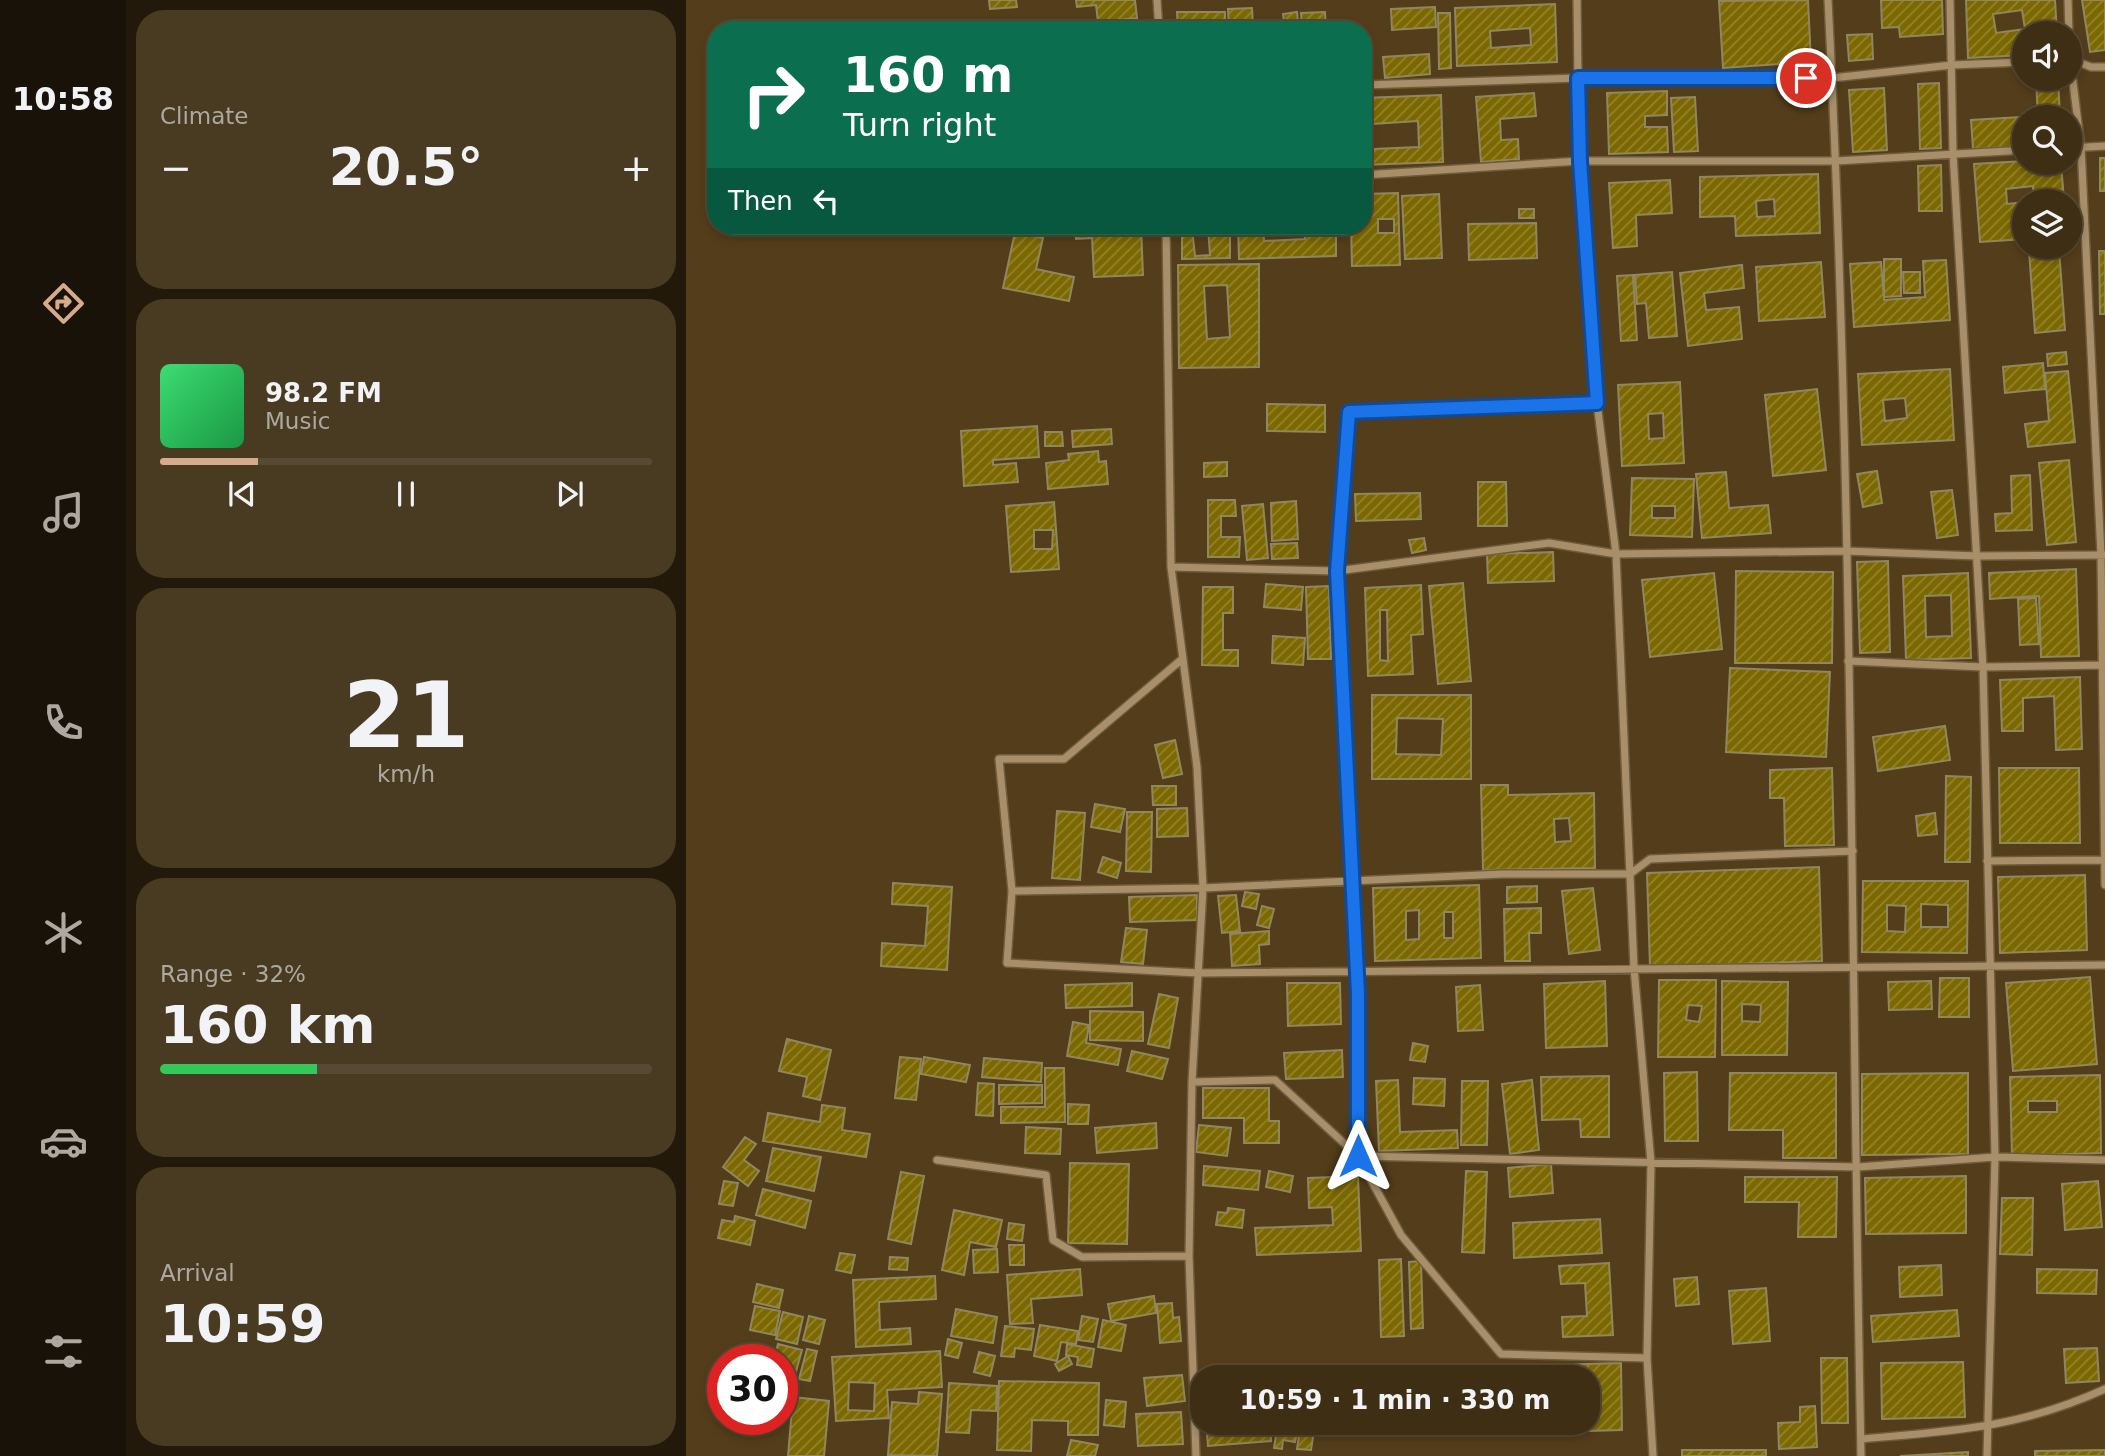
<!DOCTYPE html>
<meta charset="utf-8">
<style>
:root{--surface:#3e2e14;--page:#493a22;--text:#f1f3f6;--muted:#ada8a0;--line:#574a34;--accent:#d6ab8b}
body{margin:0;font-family:"DejaVu Sans",sans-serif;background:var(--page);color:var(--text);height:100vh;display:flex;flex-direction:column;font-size:26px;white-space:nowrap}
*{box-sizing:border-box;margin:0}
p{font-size:23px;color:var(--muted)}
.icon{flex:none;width:38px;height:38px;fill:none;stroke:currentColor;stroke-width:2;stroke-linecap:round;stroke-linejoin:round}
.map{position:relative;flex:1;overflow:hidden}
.drawer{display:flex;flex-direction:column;gap:10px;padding:10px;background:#22190b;width:560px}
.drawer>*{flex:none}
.guide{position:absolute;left:21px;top:21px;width:665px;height:214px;border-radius:28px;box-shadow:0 4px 10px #0003,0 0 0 2px var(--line);background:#0b6e4f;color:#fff;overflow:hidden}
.buttons{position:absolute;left:1326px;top:21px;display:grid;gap:14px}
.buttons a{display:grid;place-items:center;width:70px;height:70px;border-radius:50%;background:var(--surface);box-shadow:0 4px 10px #0003,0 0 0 2px var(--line);font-size:35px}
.speed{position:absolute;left:21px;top:1344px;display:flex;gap:14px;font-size:35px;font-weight:700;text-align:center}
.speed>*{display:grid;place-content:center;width:91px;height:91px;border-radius:50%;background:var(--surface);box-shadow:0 4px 10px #0003,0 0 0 2px var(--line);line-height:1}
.speed .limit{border:10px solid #d22;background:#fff;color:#111}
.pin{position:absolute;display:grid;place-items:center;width:60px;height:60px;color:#fff;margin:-30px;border:4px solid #fff;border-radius:50%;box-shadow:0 2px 7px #0007}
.me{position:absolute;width:77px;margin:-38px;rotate:0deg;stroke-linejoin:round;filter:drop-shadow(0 0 5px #0008)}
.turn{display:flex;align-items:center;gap:24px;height:147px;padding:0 21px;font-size:32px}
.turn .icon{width:91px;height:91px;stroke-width:2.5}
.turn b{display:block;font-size:49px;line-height:60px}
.then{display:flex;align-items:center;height:66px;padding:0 21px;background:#0003;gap:14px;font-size:26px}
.big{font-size:52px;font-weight:800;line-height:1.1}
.drawer .card{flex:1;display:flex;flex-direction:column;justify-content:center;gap:10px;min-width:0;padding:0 24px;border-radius:28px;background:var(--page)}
.drawer .dial{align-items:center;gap:0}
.dial b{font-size:91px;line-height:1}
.song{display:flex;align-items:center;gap:21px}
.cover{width:84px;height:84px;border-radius:10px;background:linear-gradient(135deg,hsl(140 70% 55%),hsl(140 70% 35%))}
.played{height:7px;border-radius:4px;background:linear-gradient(90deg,var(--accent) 20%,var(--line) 20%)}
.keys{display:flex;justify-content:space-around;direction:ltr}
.heat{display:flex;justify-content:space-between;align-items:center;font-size:38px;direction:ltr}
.charge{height:10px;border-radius:5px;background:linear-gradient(90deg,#34c759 32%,var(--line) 0)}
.trip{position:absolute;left:504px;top:1365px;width:410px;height:70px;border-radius:28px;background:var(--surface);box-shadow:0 4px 10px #0003,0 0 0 2px var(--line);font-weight:800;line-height:70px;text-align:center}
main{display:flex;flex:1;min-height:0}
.menu{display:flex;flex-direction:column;width:126px;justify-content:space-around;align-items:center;background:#191208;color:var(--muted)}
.menu .icon{width:49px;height:49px}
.menu .selected{color:var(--accent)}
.menu b{font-size:32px;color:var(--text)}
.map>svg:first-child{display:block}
</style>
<main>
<nav class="menu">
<b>10:58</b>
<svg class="icon selected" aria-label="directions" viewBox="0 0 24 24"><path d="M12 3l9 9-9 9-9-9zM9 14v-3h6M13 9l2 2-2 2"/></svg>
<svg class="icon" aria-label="music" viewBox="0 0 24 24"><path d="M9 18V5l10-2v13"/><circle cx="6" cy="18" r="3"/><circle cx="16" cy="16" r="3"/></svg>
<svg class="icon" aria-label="phone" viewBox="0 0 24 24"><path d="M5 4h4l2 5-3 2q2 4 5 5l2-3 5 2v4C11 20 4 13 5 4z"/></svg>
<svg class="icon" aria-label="climate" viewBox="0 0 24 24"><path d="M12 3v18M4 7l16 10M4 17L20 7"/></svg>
<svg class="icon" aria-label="car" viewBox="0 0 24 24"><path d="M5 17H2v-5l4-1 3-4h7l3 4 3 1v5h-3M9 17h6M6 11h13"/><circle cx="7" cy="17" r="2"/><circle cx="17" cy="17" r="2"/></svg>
<svg class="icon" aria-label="filters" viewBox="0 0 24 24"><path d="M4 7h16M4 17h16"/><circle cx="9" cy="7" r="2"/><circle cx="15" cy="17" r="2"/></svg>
</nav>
<section class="drawer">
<div class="card"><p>Climate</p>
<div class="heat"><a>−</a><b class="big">20.5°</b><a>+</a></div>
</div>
<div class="card">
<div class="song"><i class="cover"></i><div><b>98.2 FM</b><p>Music</p></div></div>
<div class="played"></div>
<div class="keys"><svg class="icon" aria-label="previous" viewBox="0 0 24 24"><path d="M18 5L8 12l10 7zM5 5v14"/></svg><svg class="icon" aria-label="pause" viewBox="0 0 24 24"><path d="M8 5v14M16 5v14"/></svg><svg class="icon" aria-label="next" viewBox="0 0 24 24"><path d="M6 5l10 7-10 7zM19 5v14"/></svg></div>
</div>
<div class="card dial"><b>21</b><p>km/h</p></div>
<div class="card"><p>Range · 32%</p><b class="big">160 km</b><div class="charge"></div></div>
<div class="card"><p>Arrival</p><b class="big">10:59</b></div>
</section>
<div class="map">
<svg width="1419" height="1456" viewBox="0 0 1419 1456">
<defs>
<pattern id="building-hatch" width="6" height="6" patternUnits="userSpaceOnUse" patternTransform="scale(1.75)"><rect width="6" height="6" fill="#7b6800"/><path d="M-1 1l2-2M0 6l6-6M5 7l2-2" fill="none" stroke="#93832f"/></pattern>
</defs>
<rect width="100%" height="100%" fill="#533d1b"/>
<!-- building -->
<path fill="url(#building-hatch)" stroke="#91875e" stroke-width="2" fill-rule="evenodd" d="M303,0H330L331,7L304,9Z
M390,0H449L451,18L412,22L410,5L391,7Z
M1122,0L1125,62L1037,68L1033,1Z
M1195,0H1256L1257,34L1214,37L1213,27L1196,28Z
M1280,0H1369L1371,33H1339V55L1282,58ZM1336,10L1339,29L1310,33L1307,14Z
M1396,0H1419V50L1404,52Z
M869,4L871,62L771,66L769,8ZM844,28L845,45L805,48L804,31Z
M749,7L750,27L706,30L705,9Z
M566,8L567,27L543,29L542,9Z
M491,12H539V30H492Z
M611,12L613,30H599L597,14Z
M639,12L640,30H616L615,13Z
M752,13H764L765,68L753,69Z
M1186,34L1187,59L1163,61L1161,35Z
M743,54L744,74L699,78L697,57Z
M1372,79L1374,117H1339V146L1287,149L1285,120L1352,116L1350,80Z
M1253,83L1255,148L1234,149L1232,84Z
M1198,88L1201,150L1167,152L1163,90Z
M981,91V115L959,116V127H981L982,152L923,154L921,93Z
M848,93L850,116L814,119L815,140L832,139L833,159L795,162L790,97Z
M755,95L757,162L677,165V98ZM732,121L733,147L687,149L686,124Z
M1009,97L1012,151L988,152L985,98Z
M1414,158H1419V191H1414Z
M1339,161L1375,163L1378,201H1348L1347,186L1320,189L1321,204L1339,202V239L1294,242L1288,164Z
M1255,165L1256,211H1233L1232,166Z
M1132,174L1134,233L1050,236L1049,216L1014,217V177ZM1088,199L1089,216L1071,217L1070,201Z
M984,180L986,213L950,215L951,246L927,248L923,183Z
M712,193L714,265L666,266L665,226H677V194ZM692,219H708V233H692Z
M753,194L756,258L719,259L716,196Z
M833,209H848V218H833Z
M850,223L851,258L783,260L782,224Z
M205,226H262V232H205Z
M354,226H383V234L354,235Z
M389,226H455L457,275L408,277L406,238L390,239Z
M496,226H544V258L496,259ZM522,227L524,255L509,256L506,228Z
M552,226H577L578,241L619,239V226H650V256L553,259Z
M329,232L357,238L350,269L388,277L383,301L317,288Z
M1373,249L1379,330L1349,333L1343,251Z
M1413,251H1419V314H1414Z
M1198,259H1215V296L1198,297Z
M1260,260L1264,320L1168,327L1164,264L1195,262L1198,300L1239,297L1237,261Z
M1135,262L1139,317L1073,321L1070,267Z
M573,264V367L493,368L492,265ZM541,285L544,337L521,339L518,286Z
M1056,265L1058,288L1018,293L1020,310L1053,307L1056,339L1002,346L994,273Z
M986,272L991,336L963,338L960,303L951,304L949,275Z
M1217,272H1234V293H1218Z
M947,275L951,340L935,341L931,276Z
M1380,352L1381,364L1362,366L1361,354Z
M1357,363L1359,389L1319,393L1317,367Z
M1264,369L1268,440L1176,445L1172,374ZM1219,398L1221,418L1199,421L1197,400Z
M1382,371L1389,442L1342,447L1339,424L1363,421L1359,373Z
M994,382L998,463L936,466L932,385ZM977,413L978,438L963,439L962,414Z
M1131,389L1140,470L1087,476L1079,395Z
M581,404L639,405V432L581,431Z
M351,426L353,457L307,460V465L330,463L332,482L278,486L275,431Z
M425,429L426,444L387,447L386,431Z
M359,432H376L377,446H359Z
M412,451L413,462L420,461L422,484L362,489L360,463L383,460L382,454Z
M1383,460L1390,542L1361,545L1353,463Z
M541,462V476L518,477V463Z
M1191,471L1196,503L1177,507L1171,474Z
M1040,472L1043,508L1082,505L1085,533L1016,538L1010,474Z
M1344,475L1346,530L1310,531L1309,514L1326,513L1325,476Z
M946,478L1008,479L1006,537L944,535ZM966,506H989V518H966Z
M792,482H820L821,526H792Z
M1266,490L1272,535L1251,538L1245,492Z
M734,493L735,519L670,521L669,494Z
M522,500H549L550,516H535V537H554L553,557H522Z
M610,501L612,539L586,541L585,503Z
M368,502L373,569L325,572L320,506ZM348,530H367L366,549H348Z
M577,504L582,558L561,560L556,506Z
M738,538L740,550L726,553L723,540Z
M611,543L612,558L586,559L585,544Z
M867,552L868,581L802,583L801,554Z
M1202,561L1204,652L1174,653L1171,562Z
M1390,569L1393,656L1355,657L1353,596L1304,599L1303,573Z
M1050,571L1147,572L1146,663H1049Z
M1028,573L1036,649L964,657L956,580Z
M1282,573L1285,658L1220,660L1217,576ZM1265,595L1266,636L1240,637L1239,596Z
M777,583L785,681L752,684L743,586Z
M580,584L617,587L615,610L578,607Z
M735,585L737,634L725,635L727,674L682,676L679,588ZM694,610H701L702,661L694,660Z
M643,586L645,659H622L620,587Z
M517,587H547V613H537V650H552V666L516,665Z
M1350,598L1353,644L1334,645L1332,599Z
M587,636L619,638L617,665L586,663Z
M1044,668L1144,672L1140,757L1040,752Z
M1394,677L1396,749L1370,750L1368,696L1337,698V731H1316L1314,680Z
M686,695H785V779H686ZM711,718L757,719L755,755L710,754Z
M1259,726L1264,760L1192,771L1187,737Z
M489,740L496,774L477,778L469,745Z
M1146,768L1148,845L1099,846L1098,798H1084V770Z
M1313,768H1393L1394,843H1314Z
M1260,776L1285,777L1284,862H1259Z
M795,785H822V795L908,793L909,868L797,870ZM883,818L885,841L869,842L868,819Z
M466,786H490V805H467Z
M409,804L439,809L434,832L405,827Z
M501,808L502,836L471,837V809Z
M371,811L399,813L394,880L366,878Z
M441,812H466L465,872L440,871Z
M1249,813L1251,834L1232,836L1230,816Z
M417,857L435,863L431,878L412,872Z
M1133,867L1136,961L964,967L961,873Z
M1399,875L1401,950L1314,953L1312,877Z
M1177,881H1282L1281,953L1176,952ZM1235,904L1262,905V927H1235ZM1201,905L1220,906L1219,932L1201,931Z
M207,883L266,887L261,970L195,966L196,943L239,946L242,906L206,904Z
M793,885L795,958L689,961L687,888ZM733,910V939L720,940V911ZM758,912H767V938H758Z
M851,886V902L821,903V887Z
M907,888L914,950L883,954L876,891Z
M559,892L573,894L570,909L556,906Z
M511,895V920L444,922L443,897Z
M550,895L554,931L536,933L532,896Z
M576,906L588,909L583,928L571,925Z
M855,908V933H843L844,961H819L818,909Z
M440,928L461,930L457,964L435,962Z
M583,931V944L573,945L574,964L546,966L544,934Z
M1404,977L1411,1064L1327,1071L1320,983Z
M1254,978H1283V1017H1253Z
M973,980H1030L1029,1057H972ZM1002,1005L1016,1006L1013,1022L1000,1020Z
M919,981L921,1046L860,1048L858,984Z
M1036,981L1102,982L1101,1055H1036ZM1056,1004L1075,1005L1074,1022L1056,1021Z
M1245,981L1246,1009L1203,1010L1202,982Z
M446,983V1006L380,1008L379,985Z
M601,983H654L655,1024L602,1026Z
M794,985L797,1030L772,1031L770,987Z
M473,994L492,998L483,1048L462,1044Z
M404,1011L457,1012V1041L404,1040Z
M387,1022L403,1025L400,1043L435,1049L432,1065L381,1056Z
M101,1039L145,1050L134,1100L117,1096L121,1077L93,1071Z
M727,1043L742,1046L739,1062L724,1060Z
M656,1050L657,1077L600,1079L598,1053Z
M446,1051L482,1059L476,1079L441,1071Z
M214,1057L235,1059L230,1100L209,1098Z
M238,1057L284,1065L280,1082L235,1074Z
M298,1058L356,1063L355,1082L296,1077Z
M359,1068H378L379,1122L315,1123V1107H359Z
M1011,1072L1012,1141H979L978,1073Z
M1044,1073H1150V1158H1097V1130H1043Z
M1282,1073V1154L1176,1155V1074Z
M1414,1075L1415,1153L1326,1156L1324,1077ZM1342,1101H1371V1112H1342Z
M923,1076V1137H895L894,1119L856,1120L855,1077Z
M728,1078L759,1079L758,1106L727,1104Z
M712,1080L714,1132L771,1130L772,1148L693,1151L690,1081Z
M846,1080L853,1150L824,1154L816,1084Z
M776,1081H802L801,1145H775Z
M292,1083L308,1084L307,1116L290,1115Z
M313,1085H356V1103L313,1104Z
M517,1088H583V1121H593V1143H558V1118H517Z
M382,1104L403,1105L402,1124H382Z
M136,1105L159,1108L156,1130L184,1134L180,1157L77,1141L82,1113L134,1122Z
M470,1123L471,1148L411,1153L409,1128Z
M513,1125L545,1128L541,1156L510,1152Z
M340,1127L375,1129L374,1154L339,1153Z
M59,1137L70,1144L58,1160L73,1171L62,1186L37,1167Z
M87,1148L135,1157L128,1191L80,1181Z
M384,1163L443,1164L441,1244L382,1243Z
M865,1164L867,1193L824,1197L822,1168Z
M518,1166L574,1171L572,1190L517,1185Z
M583,1171L607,1176L604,1192L580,1187Z
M780,1171L801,1172L798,1253L776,1252Z
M215,1172L238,1176L225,1244L202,1239Z
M672,1176L675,1251L571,1255L569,1228L647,1225L646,1207L623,1208L622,1178Z
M1280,1176V1233L1180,1234L1179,1178Z
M1059,1177H1151L1150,1237H1112L1113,1202H1059Z
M38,1181L52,1183L47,1206L33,1204Z
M1412,1181L1416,1227L1379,1230L1376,1184Z
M77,1189L125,1201L119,1228L70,1215Z
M1316,1198H1347L1346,1255L1314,1254Z
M542,1208L558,1210L556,1228L530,1225L532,1212L541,1213Z
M268,1210L316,1220L310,1247L284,1242L278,1275L256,1270Z
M49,1216L69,1221L64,1245L32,1238L36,1220L48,1222Z
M914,1219L916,1253L828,1258L827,1223Z
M323,1223L338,1225L336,1241L321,1239Z
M323,1245H338V1265H324Z
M311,1249L312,1272L288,1273L287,1250Z
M154,1253L169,1255L165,1273L150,1270Z
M204,1257L222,1258L221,1270L203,1269Z
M715,1259L718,1336L695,1337L693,1260Z
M735,1261L737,1328L725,1329L723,1262Z
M923,1263L927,1335L877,1337L876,1317L901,1316L899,1283L875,1284L873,1266Z
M1255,1265L1256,1295L1214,1297L1213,1267Z
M394,1269L396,1295L345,1299L347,1323L324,1324L321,1275Z
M1351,1269L1411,1270L1410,1294L1351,1293Z
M249,1276L250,1299L193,1302L194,1330L224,1328L225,1344L170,1347L167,1280Z
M1011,1277L1013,1304L990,1306L988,1279Z
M71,1284L97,1290L93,1308L67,1302Z
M1080,1288L1084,1341L1047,1344L1043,1291Z
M468,1296L470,1313L425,1321L422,1304Z
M486,1303L487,1318L493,1317L495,1341L474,1343L471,1304Z
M69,1306L94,1311L89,1335L64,1330Z
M270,1309L311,1317L307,1343L265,1336Z
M1271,1310L1273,1336L1187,1342L1185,1316Z
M97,1312L117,1317L111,1344L90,1339Z
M123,1316L139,1320L133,1344L117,1340Z
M396,1316L412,1319L407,1342L392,1340Z
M417,1320L440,1325L435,1351L412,1347Z
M354,1325L392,1331L390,1344L375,1342L371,1361L348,1356Z
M319,1326L348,1329L345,1350L329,1348L328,1357L315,1356Z
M262,1339L276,1343L272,1358L259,1355Z
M92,1344L116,1350L109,1375L96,1372V1360H88Z
M381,1344L408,1349L405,1367L391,1365L392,1357L380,1355Z
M1411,1348L1413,1381L1380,1383L1378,1349Z
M121,1349L131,1351L124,1381L113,1379Z
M254,1351L256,1387L201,1390L203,1418L150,1421L146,1357ZM163,1382L189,1383L188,1411L162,1410Z
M293,1352L309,1356L304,1376L288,1372Z
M382,1356L386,1364L373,1371L369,1364Z
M1135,1358H1161L1162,1423H1136Z
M1277,1362L1279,1417L1196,1419L1195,1363Z
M935,1363L936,1430L831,1433L830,1423H901V1377H829V1366Z
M666,1364L667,1377H636L642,1375L641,1367Z
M630,1366L632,1377H591L590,1375Z
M559,1373L560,1377H517Z
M496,1375L499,1401L461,1406L458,1378Z
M313,1381L413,1383L412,1435H382V1421L346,1420L345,1451L311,1450Z
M263,1383L311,1386L310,1411L285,1410L283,1433L260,1432Z
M233,1392L256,1394L251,1456L202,1455L206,1402L232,1404Z
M107,1397L143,1401L138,1456H102Z
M420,1400L440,1402L438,1427L418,1425Z
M1129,1406L1131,1447L1093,1449L1092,1423L1114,1422V1407Z
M495,1412L497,1444L452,1446L450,1414Z
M43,1419H72L73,1428H43Z
M520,1423H584L585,1441L522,1446Z
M592,1423H613L609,1442L597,1440L596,1449L588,1448Z
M647,1423H672L673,1433L648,1435Z
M808,1423H819V1436L808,1435Z
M614,1429L628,1431L625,1450L611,1449Z
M385,1440L412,1445L409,1456H381Z
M996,1450H1080V1456H996Z
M1419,1450V1456H1349V1451Z
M1282,1452V1456H1214Z"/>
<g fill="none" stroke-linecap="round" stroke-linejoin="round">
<defs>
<path id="minor" d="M471,0L473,30
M891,0L893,161L911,403L930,554L948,968L965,1163L961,1358L967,1456
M1142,0C1167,485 1165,971 1175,1456
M1264,0L1267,153L1297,667L1309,1157L1301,1456
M1382,0L1383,33
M1384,58L1395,147L1415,555L1419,885
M1384,59L1405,67H1419
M677,85L892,78H1146L1266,65L1339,62
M1384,148L1419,146
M677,175L893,161H1150L1339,150
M480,226L485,567L511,767L517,888L506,1082L503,1256L510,1456
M911,403L663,412L651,571L672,994V1156L715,1235L815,1354L961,1358
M485,567L651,571L863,543L930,554L1160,551L1291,556L1419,555
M495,660L378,759H313L326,891L517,888L816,874H944L964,859L1167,851
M1162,661L1297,667L1417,665
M1301,861L1419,860
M326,891L321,963L512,973L1419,965
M506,1082L589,1080L672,1156L1172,1167L1309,1157L1419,1160
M251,1160L360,1175L367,1240L396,1257L503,1256
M1175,1439C1266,1431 1334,1428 1419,1389"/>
</defs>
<!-- minor casing -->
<use href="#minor" stroke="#6d5b3d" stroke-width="10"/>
<!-- minor -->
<use href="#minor" stroke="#a88f6a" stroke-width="7"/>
</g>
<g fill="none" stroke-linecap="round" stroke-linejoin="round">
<defs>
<path id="route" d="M672,1156V994L651,571L663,412L911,403L894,161L892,78H1120"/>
</defs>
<!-- route casing -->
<use href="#route" stroke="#114b97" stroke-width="18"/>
<!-- route -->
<use href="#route" stroke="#1a73e8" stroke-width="12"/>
</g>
</svg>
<div class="buttons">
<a><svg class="icon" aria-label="sound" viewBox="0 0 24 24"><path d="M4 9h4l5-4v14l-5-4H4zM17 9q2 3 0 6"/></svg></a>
<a><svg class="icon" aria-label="search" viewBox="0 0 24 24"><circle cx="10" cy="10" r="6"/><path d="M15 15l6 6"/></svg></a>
<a><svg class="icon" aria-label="layers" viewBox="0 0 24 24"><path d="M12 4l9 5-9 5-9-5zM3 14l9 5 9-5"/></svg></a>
</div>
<div class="speed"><div class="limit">30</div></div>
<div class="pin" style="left:1120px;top:78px;background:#d93025"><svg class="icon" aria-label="arrive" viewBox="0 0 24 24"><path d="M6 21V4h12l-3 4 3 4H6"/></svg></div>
<svg class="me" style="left:672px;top:1156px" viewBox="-20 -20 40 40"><path d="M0-17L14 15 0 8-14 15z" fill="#1a73e8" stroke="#fff" stroke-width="4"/></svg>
<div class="trip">10:59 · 1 min · 330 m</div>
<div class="guide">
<div class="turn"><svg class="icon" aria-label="right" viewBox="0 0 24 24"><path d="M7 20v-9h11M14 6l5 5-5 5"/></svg><div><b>160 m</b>Turn right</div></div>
<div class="then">Then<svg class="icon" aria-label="left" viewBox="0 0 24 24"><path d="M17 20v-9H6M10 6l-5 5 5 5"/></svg></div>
</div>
</div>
</main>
